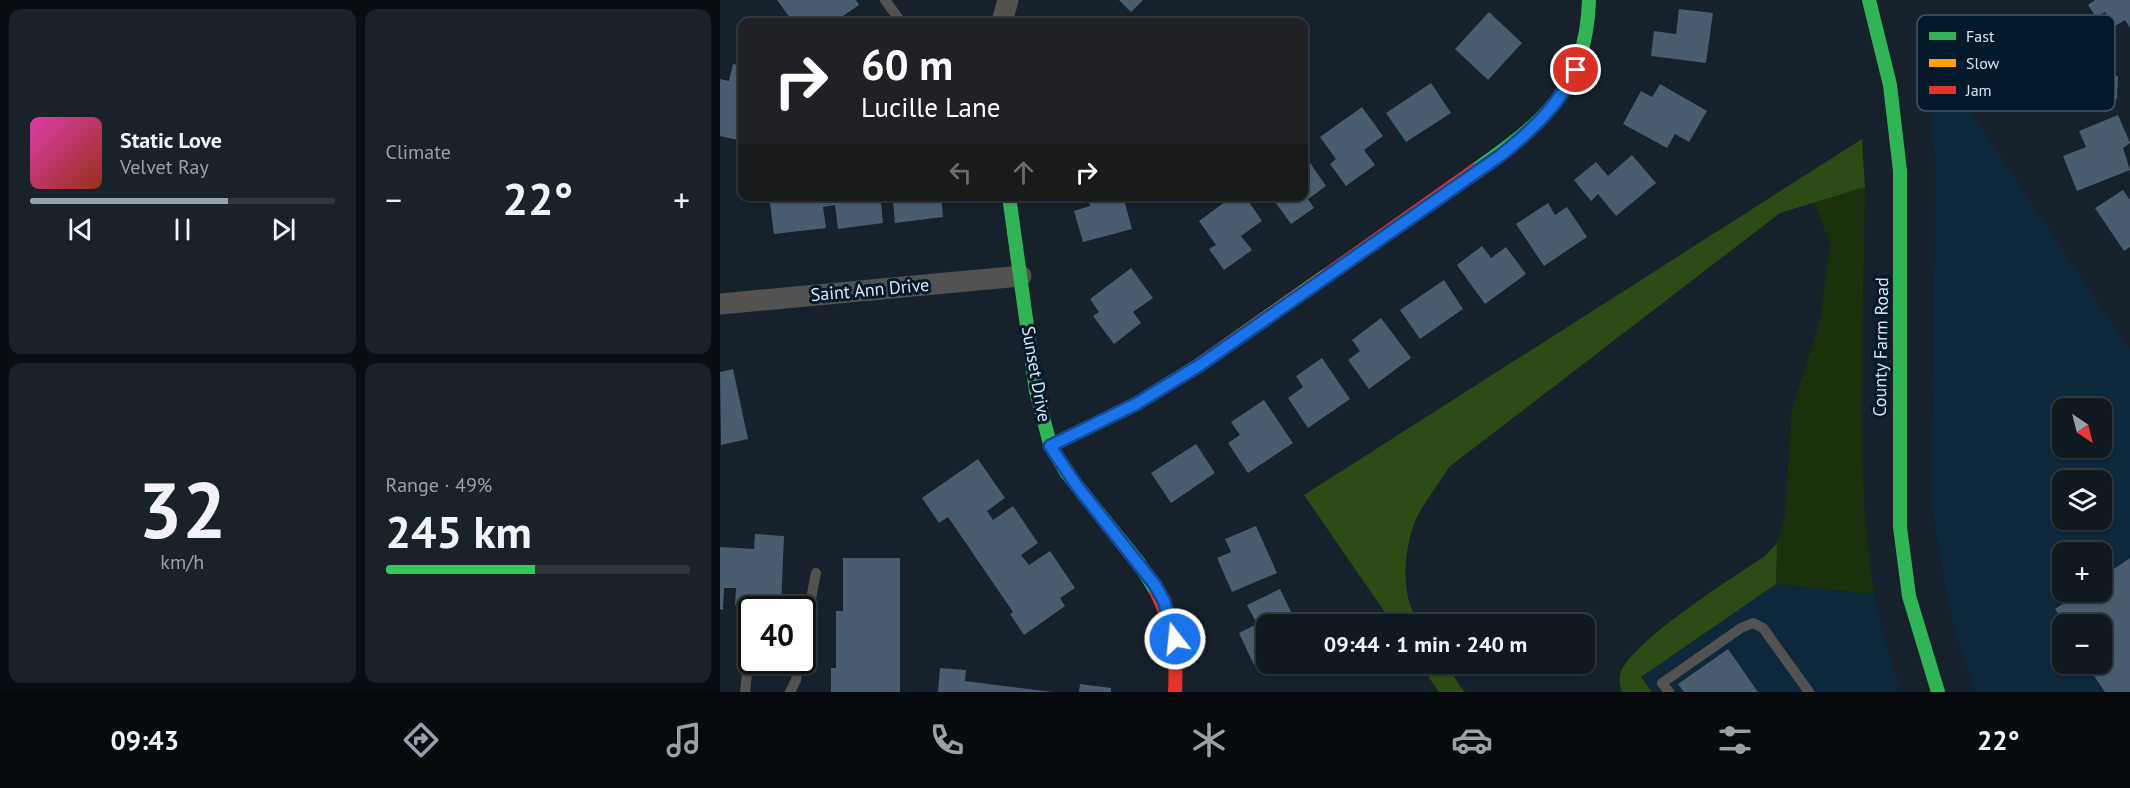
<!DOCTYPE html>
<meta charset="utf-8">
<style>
:root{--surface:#101920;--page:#192229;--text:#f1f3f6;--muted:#9ca0a5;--line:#30383e;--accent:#95a1ac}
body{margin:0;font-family:"PT Sans",sans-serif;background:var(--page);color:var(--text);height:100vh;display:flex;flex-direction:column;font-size:22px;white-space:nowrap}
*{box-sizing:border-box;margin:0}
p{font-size:20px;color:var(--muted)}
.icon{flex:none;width:33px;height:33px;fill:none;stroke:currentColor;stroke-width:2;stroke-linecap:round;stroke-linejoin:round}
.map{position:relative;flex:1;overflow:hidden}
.sheet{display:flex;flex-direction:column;gap:9px;padding:9px;background:#090e12;width:720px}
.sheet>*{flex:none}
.guide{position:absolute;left:18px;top:18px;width:570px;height:183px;border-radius:12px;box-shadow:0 2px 4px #0004,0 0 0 2px var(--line);background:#202124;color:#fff;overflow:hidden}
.needle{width:39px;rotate:145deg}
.controls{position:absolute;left:1332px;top:398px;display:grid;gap:12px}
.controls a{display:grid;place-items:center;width:60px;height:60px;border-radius:12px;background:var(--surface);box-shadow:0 2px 4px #0004,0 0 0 2px var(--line);font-size:30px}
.speed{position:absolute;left:18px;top:596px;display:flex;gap:12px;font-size:30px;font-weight:700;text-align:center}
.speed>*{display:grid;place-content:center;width:78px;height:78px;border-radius:50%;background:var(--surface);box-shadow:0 2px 4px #0004,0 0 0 2px var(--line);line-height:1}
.speed .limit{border:3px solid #111;border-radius:9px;background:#fff;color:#111}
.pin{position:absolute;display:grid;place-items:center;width:51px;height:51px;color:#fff;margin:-26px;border:3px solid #fff;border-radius:50%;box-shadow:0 2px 6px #0007}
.me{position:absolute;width:66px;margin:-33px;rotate:344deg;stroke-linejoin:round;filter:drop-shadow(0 0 4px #0008)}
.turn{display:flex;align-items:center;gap:21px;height:126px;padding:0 24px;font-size:27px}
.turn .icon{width:78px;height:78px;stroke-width:2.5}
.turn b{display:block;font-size:42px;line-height:51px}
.lanes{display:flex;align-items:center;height:57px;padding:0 24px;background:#0003;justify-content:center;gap:30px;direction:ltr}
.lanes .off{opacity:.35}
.big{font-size:45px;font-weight:800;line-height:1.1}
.sheet .tile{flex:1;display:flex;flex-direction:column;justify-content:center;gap:9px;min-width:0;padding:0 21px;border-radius:12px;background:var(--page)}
.sheet .dial{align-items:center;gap:0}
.dial b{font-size:78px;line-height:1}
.song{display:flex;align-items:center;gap:18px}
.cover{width:72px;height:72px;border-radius:9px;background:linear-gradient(135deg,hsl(320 70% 55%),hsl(10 70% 35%))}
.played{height:6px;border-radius:3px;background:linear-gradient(90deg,var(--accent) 65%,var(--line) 65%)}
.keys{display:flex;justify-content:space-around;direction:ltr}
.heat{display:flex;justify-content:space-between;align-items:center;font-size:33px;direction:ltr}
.charge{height:9px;border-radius:4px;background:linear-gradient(90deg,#34c759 49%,var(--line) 0)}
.sheet .tiles{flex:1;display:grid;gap:9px;grid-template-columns:repeat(2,1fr)}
.trip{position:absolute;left:536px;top:614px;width:339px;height:60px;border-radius:12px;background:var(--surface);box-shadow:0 2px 4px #0004,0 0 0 2px var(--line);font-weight:800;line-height:60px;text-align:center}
.tabs{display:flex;height:96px;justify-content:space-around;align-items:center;background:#060a0d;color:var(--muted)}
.tabs .icon{width:42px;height:42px}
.tabs .current{color:var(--accent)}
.tabs b{font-size:27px;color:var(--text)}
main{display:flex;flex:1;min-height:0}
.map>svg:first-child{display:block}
</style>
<main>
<section class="sheet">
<div class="tiles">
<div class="tile">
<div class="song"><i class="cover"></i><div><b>Static Love</b><p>Velvet Ray</p></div></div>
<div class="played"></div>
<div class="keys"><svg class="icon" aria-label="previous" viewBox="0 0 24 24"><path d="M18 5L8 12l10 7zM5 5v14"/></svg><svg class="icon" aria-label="pause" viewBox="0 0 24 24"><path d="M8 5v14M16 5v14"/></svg><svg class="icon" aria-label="next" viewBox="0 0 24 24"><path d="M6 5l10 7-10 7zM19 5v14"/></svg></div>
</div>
<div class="tile"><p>Climate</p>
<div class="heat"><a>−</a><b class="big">22°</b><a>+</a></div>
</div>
<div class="tile dial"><b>32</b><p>km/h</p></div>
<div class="tile"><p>Range · 49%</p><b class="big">245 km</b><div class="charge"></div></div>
</div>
</section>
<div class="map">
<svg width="1410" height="692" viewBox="0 0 1410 692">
<rect width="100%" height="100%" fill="#16212b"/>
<!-- built -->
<path fill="#0d273b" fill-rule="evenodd" d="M1195,29L1410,350V692H1256L1239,643L1227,599L1212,508L1215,164L1211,116ZM1342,408H1382V447H1342ZM1342,480H1382V519H1342ZM1342,552H1382V591H1342ZM1342,624H1382V663H1342Z
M1056,584L1154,594L1164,640L1181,692H932L921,677Z"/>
<!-- green -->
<path fill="#1b310b" d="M1145,187C1144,322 1133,460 1154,594L1056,584L1057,543L1065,514L1072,409L1100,321L1110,243L1094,202Z"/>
<!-- forest -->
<path fill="#2d4b15" d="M1142,139L1145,187L1060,213L729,467C720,482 708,497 699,513C683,545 679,594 699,624H673L584,495Z
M1057,543L1056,584L921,677L932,692H902C900,687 899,679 900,674C911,641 1014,577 1045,556Z
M699,663H725L744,692H719Z"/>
<!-- building -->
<path fill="#495d6e" d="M57,0H136L139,5L117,20L118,22H73Z
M399,0H423L411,12Z
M1375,0H1410V28L1405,20L1395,26L1385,12L1376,17L1368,5Z
M959,9L993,13L986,63L931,56L934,31L956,34Z
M769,12L802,43L768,80L735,49Z
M1344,46L1380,49L1378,74L1398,76L1397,99L1340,94Z
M13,64L22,66V141L0,136V79L9,81Z
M711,83L731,113L686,142L666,113Z
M940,84L987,111L969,142L955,134L947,148L903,124L921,91L932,97Z
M642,107L663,136L644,150L655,165L626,186L610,164L616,159L600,137Z
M1398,115L1410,143L1403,148L1410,170L1357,191L1343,156L1366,147L1359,131Z
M584,154L606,186L588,199L594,208L571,224L551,196H584Z
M912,155L936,183L896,216L878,194L871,201L854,180L876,162L888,176Z
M1403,190L1410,200V247L1404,251L1375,208Z
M49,196H221L223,217L175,223L173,201L161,203L163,223L118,229L115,205L103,207L106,228L54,234Z
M368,196H403L412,229L363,242L354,211L370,206Z
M513,196H525L542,221L521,236L532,250L504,270L489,249L496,245L479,221Z
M828,203L835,215L847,207L867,237L824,266L796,224Z
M762,246L771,258L786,247L806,274L765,304L737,265Z
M411,268L433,298L413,312L421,323L394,344L373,316L379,312L370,299Z
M724,280L743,309L700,339L680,310Z
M661,318L691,358L649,389L628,360L640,351L632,340Z
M602,358L630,399L588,428L568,398L583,387L576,376Z
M13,369L28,439L1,445L0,372Z
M544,400L573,443L528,473L508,443L520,435L511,422Z
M476,444L495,473L451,503L431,473Z
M258,459L285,498L267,511L273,520L293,506L318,543L301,555L309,565L330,551L355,588L340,598L345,606L304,635L290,614L293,612L228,517L219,523L202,498Z
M536,526L557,573L512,592L497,558L511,552L505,539Z
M35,534L64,536L61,607L15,605L16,588H4L3,610L0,609V547L34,549Z
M123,558H180V692H111V668H116V611H123Z
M1410,558V692H1385L1365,663H1382V624H1345L1335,609L1362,591H1382V577Z
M560,589L577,624H546V659L534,665L519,633L537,624L527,605Z
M1008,649L1038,692H964L958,684Z
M220,668L246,670L245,681L333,692H218Z
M360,684L391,688V692H359Z"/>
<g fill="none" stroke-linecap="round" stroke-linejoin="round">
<!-- lane -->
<path stroke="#545251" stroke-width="10" d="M165,0L181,22
M82,645L96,573
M25,692L31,636
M70,692L76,680L80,660
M949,692L942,683L1021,628L1033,623L1043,628L1089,692"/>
<!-- street -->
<path stroke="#545251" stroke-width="21" d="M282,22L288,0
M0,304L301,276"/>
<!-- fast -->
<path stroke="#30b455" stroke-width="14" d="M1149,0L1170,85L1180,171V527L1189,596L1218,692
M754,171C822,123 866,90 869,0
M289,196L316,391L330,444L346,472L419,563L436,591"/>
<!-- slow -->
<path stroke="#ff9f0a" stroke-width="14" d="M330,446L416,404L479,365L607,275"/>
<!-- jam -->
<path stroke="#e5322d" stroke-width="14" d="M607,275L754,171
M436,591C453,625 457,655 455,692"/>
</g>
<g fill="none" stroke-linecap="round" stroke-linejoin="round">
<defs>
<path id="route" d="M455,639L444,601L435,585L357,486L330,446L416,404L480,365L781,155C812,130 838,106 856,70"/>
</defs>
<!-- route casing -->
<use href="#route" stroke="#114b97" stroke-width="15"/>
<!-- route -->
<use href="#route" stroke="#1a73e8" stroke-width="10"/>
</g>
<g text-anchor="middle" stroke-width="6" stroke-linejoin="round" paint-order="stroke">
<!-- street labels -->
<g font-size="18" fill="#d9e6f2" stroke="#04192a">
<text transform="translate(150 290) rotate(-5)" y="6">Saint Ann Drive</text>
<text transform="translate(1161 347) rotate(-89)" y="6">County Farm Road</text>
<text transform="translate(316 374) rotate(80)" y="6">Sunset Drive</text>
</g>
</g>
<!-- legend -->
<rect x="1197" y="15" width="198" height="96" rx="9" fill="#04192a" stroke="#445666" stroke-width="1.5"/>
<rect x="1209" y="32" width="27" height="8" fill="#30b455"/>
<rect x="1209" y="59" width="27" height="8" fill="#ff9f0a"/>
<rect x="1209" y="86" width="27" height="8" fill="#e5322d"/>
<g font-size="16" fill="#d9e6f2">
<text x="1246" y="42">Fast</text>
<text x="1246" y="69">Slow</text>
<text x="1246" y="96">Jam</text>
</g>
</svg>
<div class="controls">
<a><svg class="needle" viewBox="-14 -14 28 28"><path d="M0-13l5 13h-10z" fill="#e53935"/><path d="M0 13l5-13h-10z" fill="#9ca0a5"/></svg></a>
<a><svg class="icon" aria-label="layers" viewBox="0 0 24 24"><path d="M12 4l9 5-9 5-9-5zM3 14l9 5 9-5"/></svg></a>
<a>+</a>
<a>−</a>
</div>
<div class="speed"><div class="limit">40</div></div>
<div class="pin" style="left:856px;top:70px;background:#d93025"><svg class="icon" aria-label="arrive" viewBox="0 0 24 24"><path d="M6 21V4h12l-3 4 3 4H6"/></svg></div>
<svg class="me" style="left:455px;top:639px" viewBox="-20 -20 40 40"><circle r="17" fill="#1a73e8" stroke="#fff" stroke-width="3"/><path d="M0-11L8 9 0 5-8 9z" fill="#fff"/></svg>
<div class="trip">09:44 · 1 min · 240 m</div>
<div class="guide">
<div class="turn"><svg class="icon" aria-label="right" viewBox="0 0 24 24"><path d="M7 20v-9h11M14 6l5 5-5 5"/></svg><div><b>60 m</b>Lucille Lane</div></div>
<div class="lanes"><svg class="icon off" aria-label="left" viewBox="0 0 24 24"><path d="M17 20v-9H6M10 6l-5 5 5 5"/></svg><svg class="icon off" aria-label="ahead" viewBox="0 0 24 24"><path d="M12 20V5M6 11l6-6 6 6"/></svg><svg class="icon" aria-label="right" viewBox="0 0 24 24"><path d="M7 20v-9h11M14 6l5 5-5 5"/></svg></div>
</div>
</div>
</main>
<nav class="tabs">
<b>09:43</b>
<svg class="icon current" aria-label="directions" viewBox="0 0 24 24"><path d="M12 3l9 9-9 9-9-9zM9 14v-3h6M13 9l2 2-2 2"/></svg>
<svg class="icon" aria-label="music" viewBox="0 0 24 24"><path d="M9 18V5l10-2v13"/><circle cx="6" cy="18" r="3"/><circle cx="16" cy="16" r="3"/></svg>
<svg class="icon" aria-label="phone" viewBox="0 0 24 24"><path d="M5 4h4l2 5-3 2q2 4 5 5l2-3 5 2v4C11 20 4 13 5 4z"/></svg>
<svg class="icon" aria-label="climate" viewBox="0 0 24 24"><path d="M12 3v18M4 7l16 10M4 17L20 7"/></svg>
<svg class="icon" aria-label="car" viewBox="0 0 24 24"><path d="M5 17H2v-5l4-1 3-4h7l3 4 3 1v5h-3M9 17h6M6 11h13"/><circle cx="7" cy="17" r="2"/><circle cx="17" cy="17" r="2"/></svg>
<svg class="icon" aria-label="filters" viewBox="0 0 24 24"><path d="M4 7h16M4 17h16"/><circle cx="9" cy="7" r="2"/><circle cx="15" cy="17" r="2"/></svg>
<b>22°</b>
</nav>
